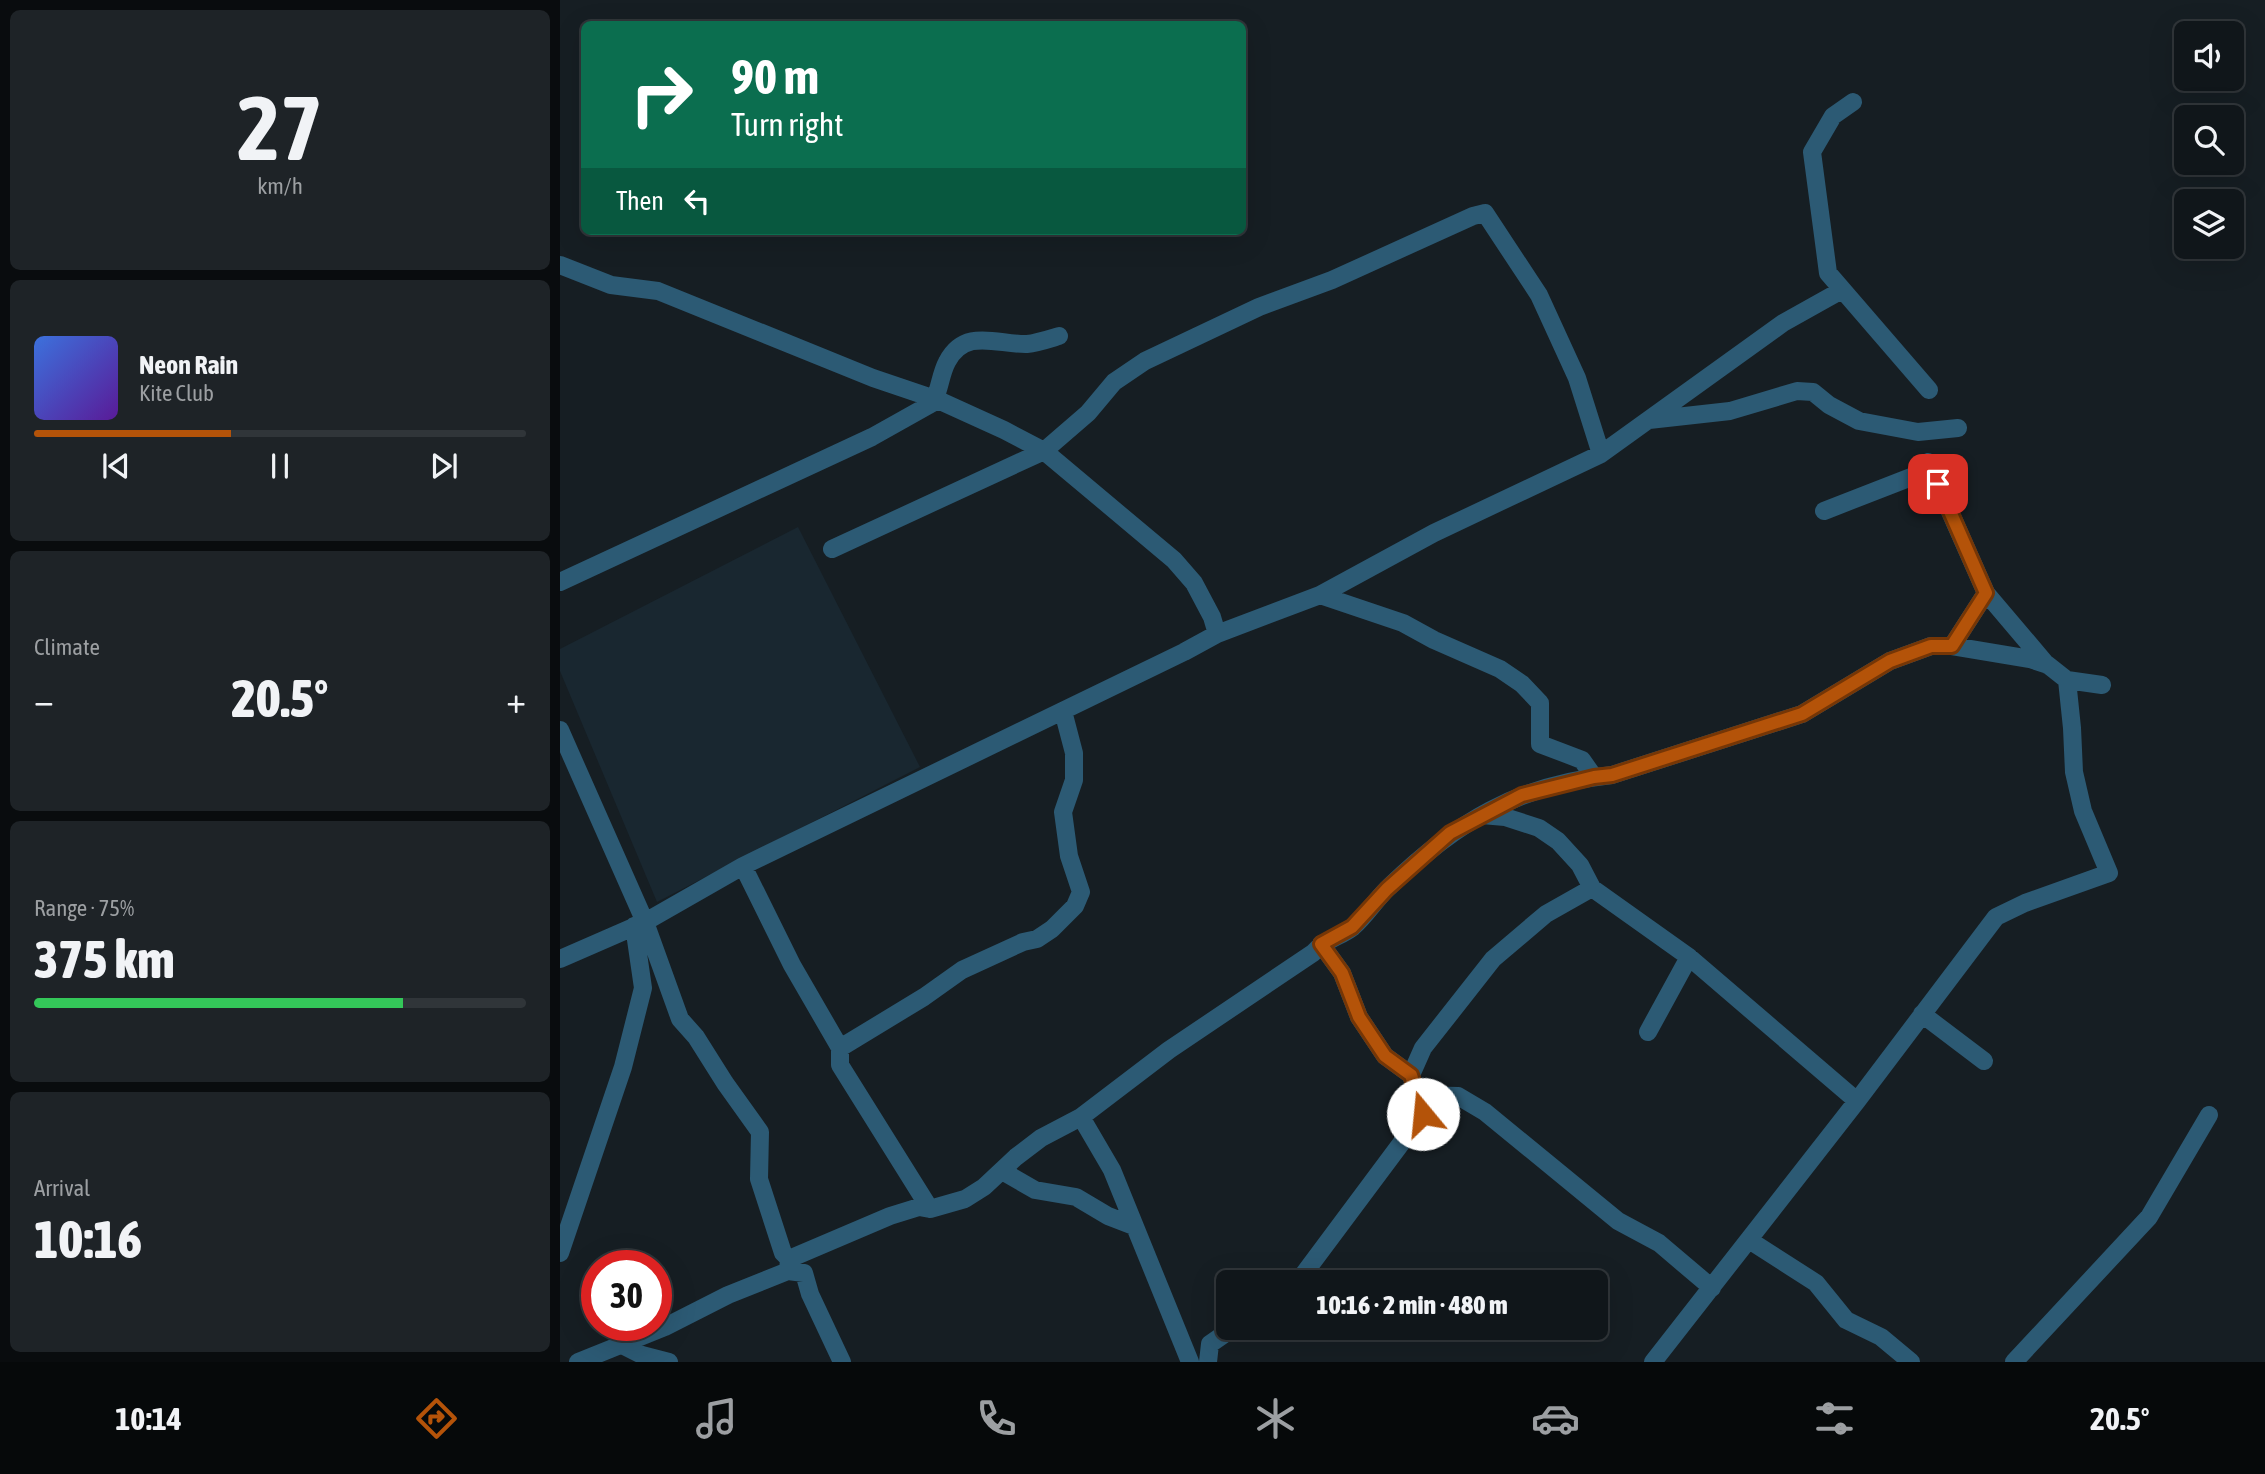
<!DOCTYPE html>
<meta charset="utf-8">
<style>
:root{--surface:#10161a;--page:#1e2327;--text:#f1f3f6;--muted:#9c9fa2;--line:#303539;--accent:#b45309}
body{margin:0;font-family:"Asap Condensed",sans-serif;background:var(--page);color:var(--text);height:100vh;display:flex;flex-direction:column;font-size:26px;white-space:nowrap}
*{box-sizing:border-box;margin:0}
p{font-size:23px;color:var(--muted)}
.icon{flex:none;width:38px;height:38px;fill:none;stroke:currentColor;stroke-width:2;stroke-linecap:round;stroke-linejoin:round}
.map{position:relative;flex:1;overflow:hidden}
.drawer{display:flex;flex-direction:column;gap:10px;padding:10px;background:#090c0e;width:560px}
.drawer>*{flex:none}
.hud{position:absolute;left:21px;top:21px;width:665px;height:214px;border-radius:10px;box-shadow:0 7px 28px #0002,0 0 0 2px var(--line);background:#0b6e4f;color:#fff;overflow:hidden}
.buttons{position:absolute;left:1614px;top:21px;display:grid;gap:14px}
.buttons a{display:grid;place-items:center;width:70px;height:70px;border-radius:10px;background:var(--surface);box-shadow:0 7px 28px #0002,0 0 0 2px var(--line);font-size:35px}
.speed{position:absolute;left:21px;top:1250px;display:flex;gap:14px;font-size:35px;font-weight:700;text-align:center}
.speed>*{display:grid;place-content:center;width:91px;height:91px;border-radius:50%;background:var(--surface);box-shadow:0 7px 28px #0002,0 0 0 2px var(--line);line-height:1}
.speed .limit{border:10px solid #d22;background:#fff;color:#111}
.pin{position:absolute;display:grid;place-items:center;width:60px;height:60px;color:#fff;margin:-30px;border-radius:14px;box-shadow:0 4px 10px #0006}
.me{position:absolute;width:77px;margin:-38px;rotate:343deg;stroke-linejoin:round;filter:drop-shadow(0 0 5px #0008)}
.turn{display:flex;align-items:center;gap:24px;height:147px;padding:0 35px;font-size:32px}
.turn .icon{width:91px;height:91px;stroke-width:2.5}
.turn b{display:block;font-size:49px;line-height:60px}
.then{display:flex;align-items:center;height:66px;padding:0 35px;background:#0003;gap:14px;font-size:26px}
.big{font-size:52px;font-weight:800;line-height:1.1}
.drawer .tile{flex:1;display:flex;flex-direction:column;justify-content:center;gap:10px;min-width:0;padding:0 24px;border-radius:10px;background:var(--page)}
.drawer .dial{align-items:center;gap:0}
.dial b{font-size:91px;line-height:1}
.song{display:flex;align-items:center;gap:21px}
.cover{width:84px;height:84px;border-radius:10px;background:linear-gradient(135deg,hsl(220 70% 55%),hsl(270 70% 35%))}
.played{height:7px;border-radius:4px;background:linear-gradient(90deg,var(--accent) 40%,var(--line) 40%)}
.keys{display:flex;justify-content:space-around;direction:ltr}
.heat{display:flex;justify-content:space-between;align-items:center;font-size:38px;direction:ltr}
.charge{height:10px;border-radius:5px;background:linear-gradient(90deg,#34c759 75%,var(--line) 0)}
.trip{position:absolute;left:656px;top:1270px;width:392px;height:70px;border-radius:10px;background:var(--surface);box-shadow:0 7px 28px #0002,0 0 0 2px var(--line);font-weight:800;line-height:70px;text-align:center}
.tab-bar{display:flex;height:112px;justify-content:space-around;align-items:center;background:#06090a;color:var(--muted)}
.tab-bar .icon{width:49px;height:49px}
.tab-bar .current{color:var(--accent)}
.tab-bar b{font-size:32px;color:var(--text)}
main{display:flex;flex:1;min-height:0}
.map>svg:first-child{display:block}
</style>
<main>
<section class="drawer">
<div class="tile dial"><b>27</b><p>km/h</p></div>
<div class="tile">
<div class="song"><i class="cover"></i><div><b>Neon Rain</b><p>Kite Club</p></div></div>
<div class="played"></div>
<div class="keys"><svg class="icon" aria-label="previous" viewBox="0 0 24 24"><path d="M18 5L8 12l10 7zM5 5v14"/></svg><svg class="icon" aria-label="pause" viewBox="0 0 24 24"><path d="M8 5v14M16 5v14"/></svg><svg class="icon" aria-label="next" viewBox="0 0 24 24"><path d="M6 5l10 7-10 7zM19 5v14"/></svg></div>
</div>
<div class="tile"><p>Climate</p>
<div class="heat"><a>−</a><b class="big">20.5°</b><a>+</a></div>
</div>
<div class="tile"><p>Range · 75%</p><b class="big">375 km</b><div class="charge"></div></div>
<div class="tile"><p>Arrival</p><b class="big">10:16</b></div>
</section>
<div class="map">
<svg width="1705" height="1362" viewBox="0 0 1705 1362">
<rect width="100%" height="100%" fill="#161e23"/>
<!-- built -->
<path fill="#192730" d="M238,527L360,767L97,902L0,671V649Z"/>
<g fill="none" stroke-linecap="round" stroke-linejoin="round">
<!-- minor -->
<path stroke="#2c5a74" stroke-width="18" d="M1293,102L1273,116L1252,152L1268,273L1369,390
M0,265L51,285L98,291L313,378L378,400L444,430L484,451L614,560L634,583L652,617L657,634
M1089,420L1170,411L1237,391L1253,392L1269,405L1299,421L1358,432L1398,428
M1264,511L1359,474L1368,462L1426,593L1392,646
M272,549L484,451L528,413L554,382L585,361L699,307L772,280L913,216L925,213L979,295L1017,378L1041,454
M0,582L312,437L378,400L375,398C380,387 381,373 387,362C405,327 438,345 467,344C477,343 489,339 499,336
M1426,593L1487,665
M760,595L843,623L874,640L940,669L962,684L980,703V744L1022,760L1034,777
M0,730L85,922L120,1019L136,1037L165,1083L200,1132L199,1179L223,1253L229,1259L228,1271L244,1273L250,1294L282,1362
M922,815L945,817L979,828L998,841L1020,865L1032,888L1129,957L1297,1101
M183,866L232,965L280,1048V1065L370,1209
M761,944L782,973L799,1017L825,1056L851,1075
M0,959L85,922L183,866L624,652L657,634L760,595L874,533L1041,454L1223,323L1282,290
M1362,1014L1424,1061
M1088,1032L1129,957
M280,1048L364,997L402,970L463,942L477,939L492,929L515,906L521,892L509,856L503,812L514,780V753L503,711
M859,1095L898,1096L925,1112L1058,1221L1099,1243L1152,1288
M521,1117L552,1170L630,1362
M442,1171L475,1190L516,1197L548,1216L574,1226
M1189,1240L1256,1283L1286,1320L1321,1337L1351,1362
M0,1253L63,1067L83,988L74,926
M229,1259L330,1216L359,1207L370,1209L405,1199L424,1187L456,1157L481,1138L521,1117L609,1050L753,953C764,940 780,937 793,927C806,916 816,899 829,887C896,822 957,785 1052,775L1242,714L1330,661L1371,646H1392L1470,659L1488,665L1507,680L1542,685
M737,1283L863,1114L851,1075L863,1048L933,959L986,914L1032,888
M62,1345L82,1355L109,1362
M18,1362L105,1327L168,1295L228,1271
M648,1362L650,1344L673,1328
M1093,1362L1297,1101L1436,917L1465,903L1549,873L1523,811L1514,772L1512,728L1507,680
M1454,1362L1589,1217L1649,1115"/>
</g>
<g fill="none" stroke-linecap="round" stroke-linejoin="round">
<defs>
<path id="route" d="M863,1114L851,1075L825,1056L799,1017L782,973L761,944L792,927L827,889L890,833L962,795L1034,777L1052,775L1242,714L1330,661L1371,646H1392L1426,593L1378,484"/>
</defs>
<!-- route casing -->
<use href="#route" stroke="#753606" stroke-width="18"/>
<!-- route -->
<use href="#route" stroke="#b45309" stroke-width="12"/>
</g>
</svg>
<div class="buttons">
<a><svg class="icon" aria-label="sound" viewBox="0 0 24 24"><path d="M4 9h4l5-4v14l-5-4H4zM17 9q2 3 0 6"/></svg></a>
<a><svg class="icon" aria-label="search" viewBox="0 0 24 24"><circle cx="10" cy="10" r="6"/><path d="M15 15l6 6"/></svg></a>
<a><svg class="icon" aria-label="layers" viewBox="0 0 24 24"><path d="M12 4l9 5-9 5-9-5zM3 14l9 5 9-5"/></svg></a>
</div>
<div class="speed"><div class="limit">30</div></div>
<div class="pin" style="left:1378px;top:484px;background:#d93025"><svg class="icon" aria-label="arrive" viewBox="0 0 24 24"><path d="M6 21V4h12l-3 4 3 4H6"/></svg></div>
<svg class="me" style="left:863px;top:1114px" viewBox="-20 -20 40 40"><circle r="19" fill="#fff"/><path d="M0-13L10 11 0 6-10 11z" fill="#b45309"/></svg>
<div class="trip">10:16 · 2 min · 480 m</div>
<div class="hud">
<div class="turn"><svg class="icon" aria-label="right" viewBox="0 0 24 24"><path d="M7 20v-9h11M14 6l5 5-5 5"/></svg><div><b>90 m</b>Turn right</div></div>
<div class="then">Then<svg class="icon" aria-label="left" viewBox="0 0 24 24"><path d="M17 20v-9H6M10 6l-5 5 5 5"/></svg></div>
</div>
</div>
</main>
<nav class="tab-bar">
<b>10:14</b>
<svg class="icon current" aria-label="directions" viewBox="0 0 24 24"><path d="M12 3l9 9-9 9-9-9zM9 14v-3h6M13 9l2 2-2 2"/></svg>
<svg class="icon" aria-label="music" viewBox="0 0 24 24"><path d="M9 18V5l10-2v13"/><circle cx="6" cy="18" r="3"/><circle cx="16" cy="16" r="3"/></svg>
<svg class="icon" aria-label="phone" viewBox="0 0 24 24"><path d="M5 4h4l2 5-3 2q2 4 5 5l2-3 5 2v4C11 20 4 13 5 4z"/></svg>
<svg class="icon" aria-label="climate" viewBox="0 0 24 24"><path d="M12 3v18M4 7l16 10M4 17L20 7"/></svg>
<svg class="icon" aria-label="car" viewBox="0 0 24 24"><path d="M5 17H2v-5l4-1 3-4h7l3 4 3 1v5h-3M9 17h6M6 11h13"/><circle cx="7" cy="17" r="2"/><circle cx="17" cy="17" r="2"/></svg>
<svg class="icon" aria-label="filters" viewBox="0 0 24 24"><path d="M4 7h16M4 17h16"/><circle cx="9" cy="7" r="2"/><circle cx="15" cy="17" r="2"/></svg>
<b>20.5°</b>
</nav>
